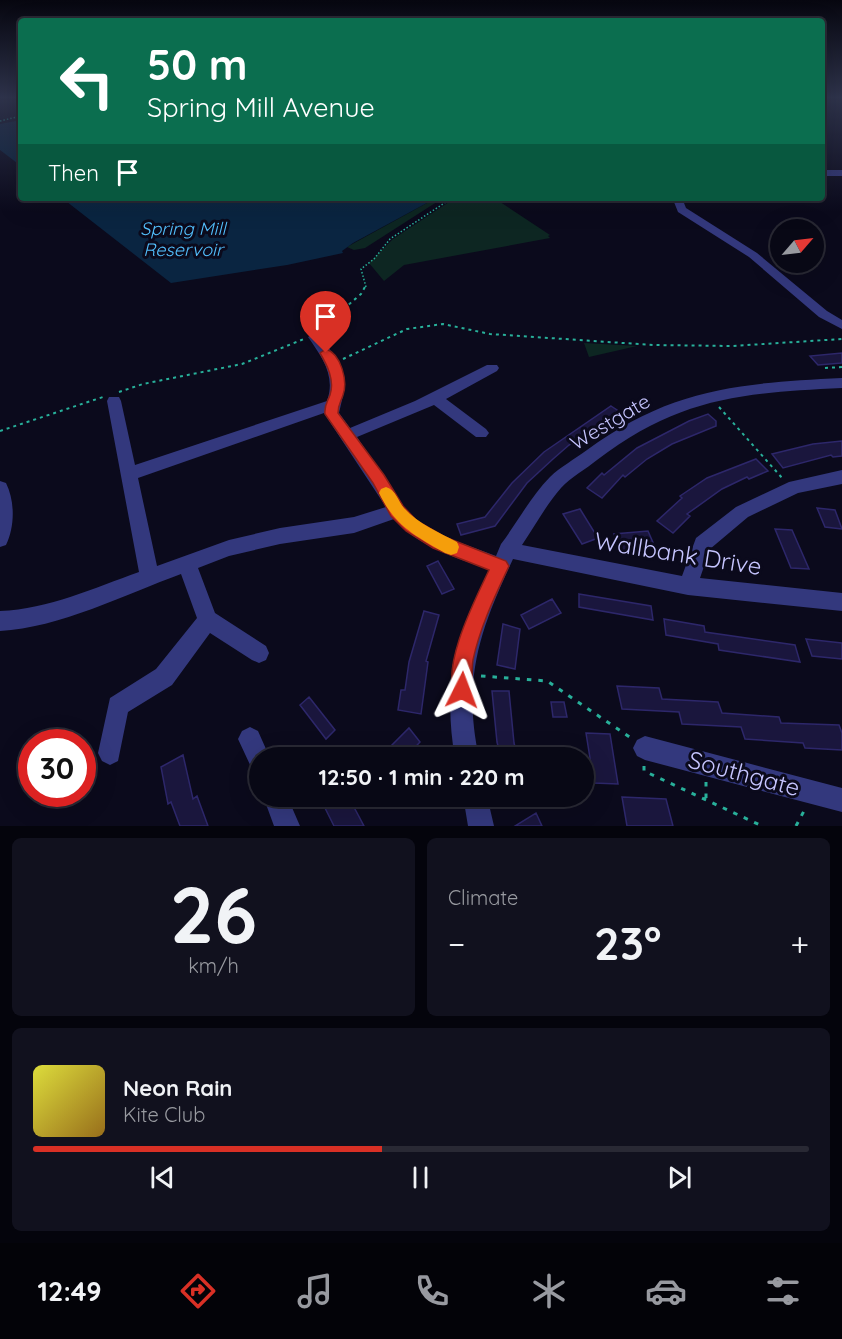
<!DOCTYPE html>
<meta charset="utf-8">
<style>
:root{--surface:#080815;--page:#11111e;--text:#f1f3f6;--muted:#989aa0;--line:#292934;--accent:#d93025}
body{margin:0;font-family:Quicksand,sans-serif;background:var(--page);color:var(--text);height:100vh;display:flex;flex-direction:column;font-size:22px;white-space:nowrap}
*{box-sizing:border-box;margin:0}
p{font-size:20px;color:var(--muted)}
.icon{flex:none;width:33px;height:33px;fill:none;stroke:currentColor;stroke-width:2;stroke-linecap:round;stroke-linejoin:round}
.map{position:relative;height:826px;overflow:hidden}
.sheet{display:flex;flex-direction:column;gap:12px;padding:12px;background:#04040c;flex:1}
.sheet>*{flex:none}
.guide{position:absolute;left:18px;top:18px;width:807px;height:183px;border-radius:6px;box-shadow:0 6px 24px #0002,0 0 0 2px var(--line);background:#0b6e4f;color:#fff;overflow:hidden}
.needle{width:39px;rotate:62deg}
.controls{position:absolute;left:770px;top:219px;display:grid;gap:12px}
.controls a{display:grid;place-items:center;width:54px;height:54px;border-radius:50%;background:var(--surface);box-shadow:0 6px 24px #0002,0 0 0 2px var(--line);font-size:30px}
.speed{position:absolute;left:18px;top:729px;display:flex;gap:12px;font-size:30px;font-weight:700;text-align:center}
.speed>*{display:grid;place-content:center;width:78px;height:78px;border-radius:50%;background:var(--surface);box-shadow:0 6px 24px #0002,0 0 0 2px var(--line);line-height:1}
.speed .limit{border:9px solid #d22;background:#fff;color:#111}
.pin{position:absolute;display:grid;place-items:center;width:51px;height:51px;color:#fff;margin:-62px -26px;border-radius:50% 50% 50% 0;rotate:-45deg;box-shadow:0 0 6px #0007}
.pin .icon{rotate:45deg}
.me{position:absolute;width:66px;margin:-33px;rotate:3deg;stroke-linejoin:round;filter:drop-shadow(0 0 4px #0008)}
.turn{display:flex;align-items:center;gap:21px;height:126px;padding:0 30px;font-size:27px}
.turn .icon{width:78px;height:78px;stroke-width:2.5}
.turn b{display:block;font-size:42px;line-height:51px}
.then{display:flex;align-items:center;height:57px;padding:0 30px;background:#0003;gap:12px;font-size:22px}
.big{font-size:45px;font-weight:700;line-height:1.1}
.sheet .card{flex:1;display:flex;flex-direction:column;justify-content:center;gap:9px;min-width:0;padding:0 21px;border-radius:9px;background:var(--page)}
.sheet .dial{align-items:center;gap:0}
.dial b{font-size:78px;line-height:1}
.song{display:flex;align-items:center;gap:18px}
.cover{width:72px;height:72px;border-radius:9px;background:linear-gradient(135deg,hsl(60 70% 55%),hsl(40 70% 35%))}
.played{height:6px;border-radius:3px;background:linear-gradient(90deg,var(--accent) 45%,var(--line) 45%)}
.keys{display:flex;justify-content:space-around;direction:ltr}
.heat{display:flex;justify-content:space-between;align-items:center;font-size:33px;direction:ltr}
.sheet .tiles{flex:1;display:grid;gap:12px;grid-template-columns:1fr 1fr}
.card:last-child{grid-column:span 2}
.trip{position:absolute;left:249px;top:747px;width:345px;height:60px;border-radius:30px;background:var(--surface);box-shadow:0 6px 24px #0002,0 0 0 2px var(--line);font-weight:700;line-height:60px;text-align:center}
.tabs{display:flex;height:96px;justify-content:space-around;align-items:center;background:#030308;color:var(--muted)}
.tabs .icon{width:42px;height:42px}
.tabs .current{color:var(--accent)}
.tabs b{font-size:27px;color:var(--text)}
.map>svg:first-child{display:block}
</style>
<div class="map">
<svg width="842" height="826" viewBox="0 0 842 826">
<rect width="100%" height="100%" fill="#0b0a1c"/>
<!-- green -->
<path fill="#0d2622" d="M436,198H443L365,248L354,250L347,247Z
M455,198H494L550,235L548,236L550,238L404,265L384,281L369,263L393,239Z
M584,343L637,346L589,357Z"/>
<!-- water -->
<path fill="#0a2541" d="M21,120V166L0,150V124Z
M62,198H436L353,243L342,251L343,253L287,265L171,283Z"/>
<!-- building -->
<path fill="#1a163d" stroke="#2d276a" stroke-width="1.5" d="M842,353V363L818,365L810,356Z
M611,406L620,412L569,445L553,459L527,483L495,526L461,535L457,524L485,517L512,483L544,452Z
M708,414L716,421V426L672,444L647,459L625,477L623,475L602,498L587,488L602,473L604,475L637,448L689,421Z
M842,441V456L833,457L831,455L783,468L772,454L813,444Z
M756,459L768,471L749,479L747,477L722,489L687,514L690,516L673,533L657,521L682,498L680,496L707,478Z
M817,508L835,510L842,529L825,527Z
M580,509L598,538L582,544L563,514Z
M775,529L792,530L809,569L791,568Z
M648,531L655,547L620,550L614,534Z
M438,561L454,589L442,594L427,566Z
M579,594L651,606L653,620L579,607Z
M552,599L561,613L529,629L521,615Z
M424,611L439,615L426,661L428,662L421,714L398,710L401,690H405L409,662Z
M664,619L704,626L705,632L795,645L800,662L719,650L718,644L666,635Z
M503,624L520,629L515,669L497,665Z
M806,639L842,643V659L812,656Z
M617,686L659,688L662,699L718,702L722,713L779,717L781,723L839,725L842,733V750L805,748L803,743L745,739L741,727L682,724L679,712L622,709Z
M492,691H509L514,743L518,758H501L497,742Z
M309,697L335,730L326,739L300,705Z
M551,702H564L567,717H553Z
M409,728L420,742L405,758H379Z
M586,733L610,734L618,784L594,783Z
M183,755L193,799L197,796L208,826H180L171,802L168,804L161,767Z
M319,796H348L364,826H334Z
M622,797L666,799L673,826H627Z
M536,813L542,826H515Z"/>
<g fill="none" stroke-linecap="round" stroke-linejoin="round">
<!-- path-far2 -->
<path stroke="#28b09a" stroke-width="1.5" stroke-dasharray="1.5 2" stroke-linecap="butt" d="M0,121L21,116
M366,287L361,269L374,259L390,239L452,198"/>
<!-- path-far1 -->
<path stroke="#28b09a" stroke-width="2" stroke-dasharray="3 4" stroke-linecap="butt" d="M310,330L309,327L347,306L361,294L366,285
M343,359L407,329L443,324L490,334L653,345L732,346L842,339
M825,368L842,367
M119,392L143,384L242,364L304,339
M719,407L783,479
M0,431L103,397"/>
<!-- path -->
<path stroke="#28b09a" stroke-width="3" stroke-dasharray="4.5 7" stroke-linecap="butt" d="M481,676L547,681L631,738
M644,766V771L762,826
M706,782V800
M796,826L805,809"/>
<!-- minor -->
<path fill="#33387d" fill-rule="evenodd" d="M822,170H842V176H822Z
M678,198H689L684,203L686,208L757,253L827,311L842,320V329L819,317L749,257L678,212L674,202Z
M315,333L320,334L338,362L343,375L344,391L339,413L350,428L415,401L487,365H497L499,368L497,371L446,399L486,429L489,433L486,437H476L434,405L357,437L403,506L417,521L445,537L496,556L501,544C517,523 531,496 550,477C560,467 575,459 587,450C671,388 741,383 842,378V388C742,393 680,397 597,460C586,469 571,477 561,488C546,505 535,526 522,545L682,576L696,538L736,507L789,482L842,470V484L798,493L748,517L710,549L700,578L842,593V611L688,595L513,559C480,630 462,678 479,758H455C442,685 457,635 489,570C455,557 419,547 394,519L354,533L280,544L229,556L198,568L215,613L266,646L269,653L266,660L259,663L252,660L210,633L172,685L128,712L118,761L110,765L102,761L98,753L110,698L156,669L197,618L181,574C126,594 59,628 0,631V611C49,609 94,588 139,572L107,401L109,397H119L121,401L135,465L327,401C336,376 322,357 308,337ZM324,413L386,507L354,517L280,528L229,540L157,566L138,478Z
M0,481L6,483C15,501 15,526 6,545L0,547Z
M250,727L258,731L270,758H260V773L252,769L238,739L242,731Z
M645,736L842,788V812L645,760L637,756L633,748L637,740Z
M263,796H287L300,826H274Z
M463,796H487L494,826H468Z"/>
</g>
<!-- sky -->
<linearGradient id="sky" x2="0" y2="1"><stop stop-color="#06060f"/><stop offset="0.46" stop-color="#2e334b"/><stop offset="1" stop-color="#2e334b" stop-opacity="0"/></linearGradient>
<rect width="842" height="212" fill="url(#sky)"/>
<!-- route -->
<path fill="#d93025" stroke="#8d1f18" stroke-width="1.5" d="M326,349C341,354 348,381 343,395C341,402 338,404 338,413L384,475L403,506L417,521L445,537L506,561L509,566C495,596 480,627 473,660C471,673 474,685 469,697L462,700L455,697C441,665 475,600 489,570L433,548L406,531L391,516L373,483L325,414C324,405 327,403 330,395C335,380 327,365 320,353Z"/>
<!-- slow -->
<path fill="#f59e0b" d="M386,487C396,490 398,501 404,508C419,524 438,532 457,542L459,547L457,553L451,555L445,553C414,535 395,526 379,493L381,489Z"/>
<g text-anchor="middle" stroke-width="6" stroke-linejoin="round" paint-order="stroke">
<!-- far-water labels -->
<g font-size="18" font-style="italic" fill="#53c1ff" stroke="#0b0a1c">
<text x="183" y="235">Spring Mill<tspan x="183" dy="21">Reservoir</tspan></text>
</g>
<!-- street labels -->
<g font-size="20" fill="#c6c5ff" stroke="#0b0a1c">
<text transform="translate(610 422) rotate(-31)" y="7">Westgate</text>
</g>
<!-- near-street labels -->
<g font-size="24" fill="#c6c5ff" stroke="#0b0a1c">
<text transform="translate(678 554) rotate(9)" y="8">Wallbank Drive</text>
<text transform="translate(744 774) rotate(15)" y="8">Southgate</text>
</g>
</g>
</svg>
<div class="controls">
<a><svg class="needle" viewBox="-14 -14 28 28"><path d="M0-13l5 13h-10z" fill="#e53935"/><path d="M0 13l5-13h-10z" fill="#989aa0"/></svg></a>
</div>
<div class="speed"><div class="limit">30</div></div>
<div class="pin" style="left:326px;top:353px;background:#d93025"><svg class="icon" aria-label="arrive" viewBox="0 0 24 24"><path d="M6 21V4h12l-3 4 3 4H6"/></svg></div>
<svg class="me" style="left:462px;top:690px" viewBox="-20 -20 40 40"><path d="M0-17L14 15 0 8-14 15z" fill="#d93025" stroke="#fff" stroke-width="4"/></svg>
<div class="trip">12:50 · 1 min · 220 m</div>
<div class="guide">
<div class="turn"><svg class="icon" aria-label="left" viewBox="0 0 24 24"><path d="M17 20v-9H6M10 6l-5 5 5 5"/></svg><div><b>50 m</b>Spring Mill Avenue</div></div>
<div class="then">Then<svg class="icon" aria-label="arrive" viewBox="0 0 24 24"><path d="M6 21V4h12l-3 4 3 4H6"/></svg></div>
</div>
</div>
<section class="sheet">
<div class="tiles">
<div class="card dial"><b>26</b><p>km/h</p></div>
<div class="card"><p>Climate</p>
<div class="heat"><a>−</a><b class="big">23°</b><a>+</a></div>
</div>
<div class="card">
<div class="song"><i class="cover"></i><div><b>Neon Rain</b><p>Kite Club</p></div></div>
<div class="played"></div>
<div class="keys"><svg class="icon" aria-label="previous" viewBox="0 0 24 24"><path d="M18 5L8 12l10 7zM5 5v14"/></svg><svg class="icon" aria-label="pause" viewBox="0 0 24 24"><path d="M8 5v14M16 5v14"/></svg><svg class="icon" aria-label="next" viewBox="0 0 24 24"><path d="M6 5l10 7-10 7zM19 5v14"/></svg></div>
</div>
</div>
</section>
<nav class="tabs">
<b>12:49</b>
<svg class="icon current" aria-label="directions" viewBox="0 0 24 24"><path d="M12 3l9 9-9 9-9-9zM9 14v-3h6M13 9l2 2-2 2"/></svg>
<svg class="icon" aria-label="music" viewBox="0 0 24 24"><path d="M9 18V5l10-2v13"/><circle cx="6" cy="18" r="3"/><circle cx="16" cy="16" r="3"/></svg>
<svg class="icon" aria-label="phone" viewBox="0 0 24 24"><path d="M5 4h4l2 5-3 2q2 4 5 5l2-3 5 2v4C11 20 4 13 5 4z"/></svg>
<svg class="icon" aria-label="climate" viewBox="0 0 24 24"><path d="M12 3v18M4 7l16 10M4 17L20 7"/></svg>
<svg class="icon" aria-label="car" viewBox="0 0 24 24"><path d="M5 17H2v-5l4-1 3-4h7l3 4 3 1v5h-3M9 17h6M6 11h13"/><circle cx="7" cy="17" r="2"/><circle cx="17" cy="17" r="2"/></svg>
<svg class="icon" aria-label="filters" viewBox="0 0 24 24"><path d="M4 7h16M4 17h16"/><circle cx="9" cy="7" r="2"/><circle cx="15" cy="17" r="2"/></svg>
</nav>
